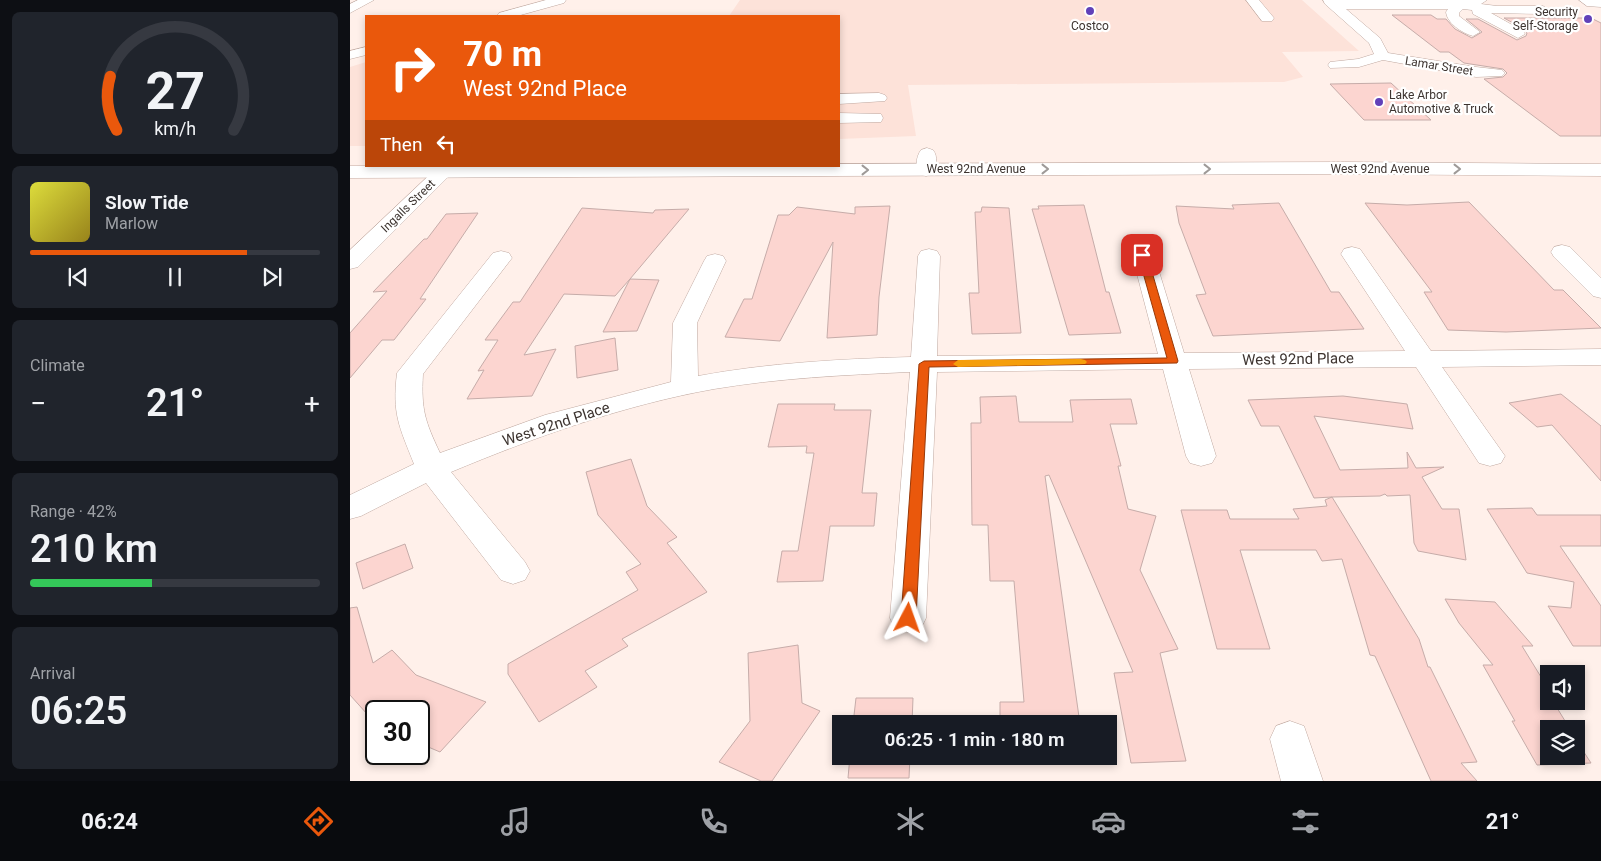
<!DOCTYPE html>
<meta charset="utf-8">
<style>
:root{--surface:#171b24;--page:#20242c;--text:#f1f3f6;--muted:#9ea1a6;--line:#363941;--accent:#ea580c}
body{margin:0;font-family:Roboto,sans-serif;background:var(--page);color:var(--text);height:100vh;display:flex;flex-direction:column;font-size:19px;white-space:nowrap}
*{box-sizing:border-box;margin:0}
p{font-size:16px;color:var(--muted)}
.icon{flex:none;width:28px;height:28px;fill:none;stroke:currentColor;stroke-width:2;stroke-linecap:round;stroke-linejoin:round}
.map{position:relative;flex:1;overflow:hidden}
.side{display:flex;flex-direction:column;gap:12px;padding:12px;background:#0d0f14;width:350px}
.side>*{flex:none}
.banner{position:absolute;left:15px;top:15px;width:475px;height:152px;border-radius:0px;box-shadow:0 2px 8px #0003;background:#ea580c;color:#fff;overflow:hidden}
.tools{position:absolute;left:1190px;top:665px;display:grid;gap:10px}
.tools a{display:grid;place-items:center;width:45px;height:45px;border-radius:0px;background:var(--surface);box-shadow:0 2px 8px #0003;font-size:25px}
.speed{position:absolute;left:15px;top:700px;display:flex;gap:10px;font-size:25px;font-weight:700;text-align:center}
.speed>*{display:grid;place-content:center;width:65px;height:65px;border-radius:50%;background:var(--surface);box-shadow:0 2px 8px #0003;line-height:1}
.speed .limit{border:2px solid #111;border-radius:8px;background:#fff;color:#111}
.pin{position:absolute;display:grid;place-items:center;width:42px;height:42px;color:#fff;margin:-21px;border-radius:10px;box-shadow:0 2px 8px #0006}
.me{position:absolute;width:55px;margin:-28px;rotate:4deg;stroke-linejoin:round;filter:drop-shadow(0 0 4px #0008)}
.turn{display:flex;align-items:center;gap:18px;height:105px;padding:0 15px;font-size:22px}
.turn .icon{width:65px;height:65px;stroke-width:2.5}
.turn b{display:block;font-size:35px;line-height:42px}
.then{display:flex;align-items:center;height:48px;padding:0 15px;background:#0003;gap:10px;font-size:19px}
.big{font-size:38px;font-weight:600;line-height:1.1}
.side .tile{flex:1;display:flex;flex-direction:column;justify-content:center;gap:8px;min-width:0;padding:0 18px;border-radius:8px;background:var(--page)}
.side .dial{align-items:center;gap:0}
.dial svg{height:130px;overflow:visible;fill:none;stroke:var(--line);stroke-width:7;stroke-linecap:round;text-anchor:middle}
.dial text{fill:var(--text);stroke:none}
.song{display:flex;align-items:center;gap:15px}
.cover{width:60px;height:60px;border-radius:8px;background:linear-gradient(135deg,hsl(60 70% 55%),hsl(50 70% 35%))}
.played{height:5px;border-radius:2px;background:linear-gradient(90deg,var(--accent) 75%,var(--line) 75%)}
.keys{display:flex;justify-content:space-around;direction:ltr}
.heat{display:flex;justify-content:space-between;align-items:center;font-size:28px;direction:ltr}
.charge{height:8px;border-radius:4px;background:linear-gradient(90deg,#34c759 42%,var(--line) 0)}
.trip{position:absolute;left:482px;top:715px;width:285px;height:50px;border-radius:0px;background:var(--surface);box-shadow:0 2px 8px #0003;font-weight:600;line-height:50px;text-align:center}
.menu{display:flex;height:80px;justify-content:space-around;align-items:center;background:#090b0e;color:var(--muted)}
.menu .icon{width:35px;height:35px}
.menu .current{color:var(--accent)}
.menu b{font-size:22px;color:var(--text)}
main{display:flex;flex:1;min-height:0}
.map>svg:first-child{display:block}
</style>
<main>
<section class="side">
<div class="tile dial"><svg viewBox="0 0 100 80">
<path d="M14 69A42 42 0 1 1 86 69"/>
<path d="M14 69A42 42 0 0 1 10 36" stroke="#ea580c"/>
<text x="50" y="56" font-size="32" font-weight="700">27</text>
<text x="50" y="72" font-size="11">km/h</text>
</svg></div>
<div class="tile">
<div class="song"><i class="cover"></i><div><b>Slow Tide</b><p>Marlow</p></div></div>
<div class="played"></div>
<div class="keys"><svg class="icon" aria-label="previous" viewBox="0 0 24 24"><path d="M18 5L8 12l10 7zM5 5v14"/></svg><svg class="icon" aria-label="pause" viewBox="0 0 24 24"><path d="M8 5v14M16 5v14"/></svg><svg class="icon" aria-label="next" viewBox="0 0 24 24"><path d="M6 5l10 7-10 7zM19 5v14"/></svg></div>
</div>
<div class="tile"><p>Climate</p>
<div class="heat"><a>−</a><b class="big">21°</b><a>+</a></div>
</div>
<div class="tile"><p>Range · 42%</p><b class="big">210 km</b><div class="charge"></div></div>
<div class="tile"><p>Arrival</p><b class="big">06:25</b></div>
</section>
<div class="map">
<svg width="1251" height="781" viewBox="0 0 1251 781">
<rect width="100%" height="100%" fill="#fff0ea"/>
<!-- built -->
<path fill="#fde2d9" d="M390,0H952L1009,51L932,52L953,77L934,82L558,85L566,136L489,139V16H379Z
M16,62V146H0V67Z"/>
<!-- building -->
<path fill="#fcd5d0" stroke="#c6aca9" d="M1042,15H1081L1087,19H1096L1105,29L1122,38L1132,32L1116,19H1128L1167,40L1176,36L1177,33L1174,29L1154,18H1241L1251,23V136H1210L1134,79L1153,77L1157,73L1153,69L1114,63L1099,52H1090Z
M1041,83L1081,120H1014L980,84Z
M1119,202L1204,290H1213L1251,328L1156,332L1098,330L1074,292H1082L1015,203L1057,205Z
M929,203L981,292H989L1014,329L863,336L846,295L856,294L829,223L826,206L884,209L882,205Z
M734,205L756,292H759L771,333L719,335L682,209H689L688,206Z
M540,206L529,297L527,335L477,338L483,242L430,341L375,337L394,299H402L428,215H439L447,207L505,214V207Z
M632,207L659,208L671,333L622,334L619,293H629L625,212H631Z
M232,208L303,213L305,210L339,209L280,279L309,280L287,331L253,332L280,279L265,296L214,294L174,355L206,349L182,396L117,399L134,370L128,371L148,340H135L163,302H170Z
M128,213L70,299H76L44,340H32L0,378V333L37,291L23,292L74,239H77L96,214Z
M265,338L268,370L227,378L225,346Z
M1211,394L1251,426V481L1202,425L1187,427L1159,403Z
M666,396L669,422H723L720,400L781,399L787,424H760L771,466H768L778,509L806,516L790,570L828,649L810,653L836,761L781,763L764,673L783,672L699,475L695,476L730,724H650V702H674L664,581H640L638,525H622L621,423H631L630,397Z
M993,396L1057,404L1063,429L964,416L990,470L1058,468L1057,452L1066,468L1094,467L1072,477L1092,509H1109L1116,560L1068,551L1064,543L1060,495L1037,496L1035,494L1030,496L982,497L1069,639L1078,667H1080L1127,762L1111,763L1127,781H1081L1025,656L1020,655L992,559L972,561L966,550H890L920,649H867L831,510H877L880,519H949L943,509L977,506L975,500L982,497L964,498L929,426H911L898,400Z
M428,404H485L484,410H521L512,493H527L524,526H480L473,581L427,582L432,551H448L464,453H456L457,446L418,447Z
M281,459L297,506L327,537L317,543L357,592L272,639L278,646L235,671L247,687L189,722L158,674V664L288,590L276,572L291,564L248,515L236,472Z
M1182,508L1187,515H1251V546H1210L1251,606V646H1223L1198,606L1221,608L1224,582L1177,573L1137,509Z
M55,544L63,568L13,589L6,563Z
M1095,599L1145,602L1183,646H1172L1199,690V701H1206L1207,703H1204L1220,729H1199V756H1226V740L1241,763L1187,765L1162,721H1165L1133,665H1143L1109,623Z
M7,607L23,663L42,650L66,675L136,702L90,752L69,743V711H26V724L0,695V608Z
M448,645L452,703L470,711L422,781H411L369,762L400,721L398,653Z
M506,698H563L562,724H503Z
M500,756H560L559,778H498Z
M651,756H733L734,760L652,761Z"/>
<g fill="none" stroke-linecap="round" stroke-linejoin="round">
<defs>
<path id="minor" d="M8,0H24L0,13V4Z
M196,0H216L214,3L167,16H147L149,13Z
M896,0H909L924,18L922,21H912Z
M973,0H1137L1131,4L1147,6H1193L1199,10L1193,14L1141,13L1173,31L1175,34L1168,38L1123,14L1122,10L1113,9L1109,13V16L1130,32L1123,36C1112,33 1097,23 1096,12L1098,9H996L1030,38L1038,53L1126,67L1152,70L1155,73L1152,76L1126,77L1033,60L1009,67L980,68L978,65L980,62L1008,59L1024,54L1019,43L975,4Z
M1229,0H1251V7L1237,6Z
M16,47V55L0,59V51Z
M529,93L535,95L537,98L535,101L489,104V94Z
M489,113L531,114L533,118L531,122L489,123Z
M577,148L583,150C588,156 587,168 583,174L576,176L569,174C565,168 566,156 571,150Z
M89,166H109L8,267L0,269V250Z
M1212,245L1220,247L1251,278V298L1243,296L1204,257L1201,252L1204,247Z
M1002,247L1010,249L1081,351L1251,349V365L1092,367L1155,456L1151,463L1140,466L1129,463L1066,367L839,369L866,456L862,463L851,466L840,463L836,456L813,369L587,372L576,618L571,628L558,632L545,628L540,618L560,372C494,375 429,378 364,389C274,405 185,437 101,472L175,562L180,571L175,580L163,584L151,580L76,483L11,516L0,519V495L64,464C49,426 42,414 47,373L143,253L151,251L159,253L162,258L73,374C71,410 75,421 90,453L195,415L321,382L323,323L354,261L357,256L365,254L373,256L376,261L347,323L348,376C418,363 490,359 561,357L568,256L571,251L579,249L587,251L590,256L587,356L808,354L782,255L785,250L793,248L801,250L804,255L834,353L1055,351L991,254L994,249Z
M940,721L954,726L973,781H931L920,739L926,726Z"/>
<path id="major" d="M995,162L1251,164V176L995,174L0,178V166H489V164Z"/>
</defs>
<!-- minor casing -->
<use href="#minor" stroke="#c0a9a1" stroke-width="1"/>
<!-- major casing -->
<use href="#major" stroke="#c0a9a1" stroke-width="1"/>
<!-- minor -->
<use href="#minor" fill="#fff" fill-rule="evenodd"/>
<!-- major -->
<use href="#major" fill="#fff" fill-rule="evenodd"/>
</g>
<!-- one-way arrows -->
<defs><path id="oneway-chevron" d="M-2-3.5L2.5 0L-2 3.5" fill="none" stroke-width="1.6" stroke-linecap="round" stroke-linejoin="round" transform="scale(1.25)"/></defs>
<g stroke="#9e9a98">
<use href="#oneway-chevron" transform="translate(695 169)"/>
<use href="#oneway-chevron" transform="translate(857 169)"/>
<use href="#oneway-chevron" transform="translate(1107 169)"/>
<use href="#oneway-chevron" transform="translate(515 170)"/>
</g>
<!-- route -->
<path fill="#ea580c" stroke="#983908" d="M792,252L797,255L828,361L827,363L579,367L566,618L564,622L558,624L553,622L551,618L569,364L574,361L817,358L788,255Z"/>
<!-- slow -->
<path fill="#f59e0b" d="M731,359L735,360L737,362L735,364L608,367L603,364L608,360Z"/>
<!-- markers -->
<g fill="#6141b9" stroke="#fff" stroke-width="2">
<circle cx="740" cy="11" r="5"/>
<circle cx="1238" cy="19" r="5"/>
<circle cx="1029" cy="102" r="5"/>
</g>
<g text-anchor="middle" stroke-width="4.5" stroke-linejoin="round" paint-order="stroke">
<!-- far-poi labels -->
<g font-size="12" fill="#3d3430" stroke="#fff" text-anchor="end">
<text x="1228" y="16">Security<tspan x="1228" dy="14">Self-Storage</tspan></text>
<text x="740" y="30" text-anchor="middle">Costco</text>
<text x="1039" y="99" text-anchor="start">Lake Arbor<tspan x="1039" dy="14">Automotive &amp; Truck</tspan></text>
</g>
<!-- far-street labels -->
<g font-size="12" fill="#3d3430" stroke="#fff">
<text transform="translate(1089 66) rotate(9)" y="4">Lamar Street</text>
<text x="626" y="173">West 92nd Avenue</text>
<text x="1030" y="173">West 92nd Avenue</text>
<text transform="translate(58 206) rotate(-44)" y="4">Ingalls Street</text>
</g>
<!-- street labels -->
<g font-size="15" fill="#3d3430" stroke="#fff">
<text transform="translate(948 359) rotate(-1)" y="5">West 92nd Place</text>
<text transform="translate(206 424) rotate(-18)" y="5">West 92nd Place</text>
</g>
</g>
</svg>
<div class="tools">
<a><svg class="icon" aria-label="sound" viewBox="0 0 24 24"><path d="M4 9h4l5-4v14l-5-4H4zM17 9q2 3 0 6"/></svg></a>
<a><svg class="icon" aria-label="layers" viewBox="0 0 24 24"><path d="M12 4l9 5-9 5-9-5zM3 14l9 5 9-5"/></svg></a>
</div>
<div class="speed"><div class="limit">30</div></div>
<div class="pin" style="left:792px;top:255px;background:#d93025"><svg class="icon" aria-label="arrive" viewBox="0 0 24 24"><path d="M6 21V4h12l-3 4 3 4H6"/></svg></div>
<svg class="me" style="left:558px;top:618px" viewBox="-20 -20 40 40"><path d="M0-17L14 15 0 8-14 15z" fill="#ea580c" stroke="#fff" stroke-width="4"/></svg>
<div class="trip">06:25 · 1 min · 180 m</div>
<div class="banner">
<div class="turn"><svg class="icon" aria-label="right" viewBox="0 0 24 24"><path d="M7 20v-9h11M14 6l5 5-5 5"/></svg><div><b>70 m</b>West 92nd Place</div></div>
<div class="then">Then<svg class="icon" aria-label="left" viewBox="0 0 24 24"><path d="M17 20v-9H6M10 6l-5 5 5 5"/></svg></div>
</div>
</div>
</main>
<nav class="menu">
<b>06:24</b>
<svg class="icon current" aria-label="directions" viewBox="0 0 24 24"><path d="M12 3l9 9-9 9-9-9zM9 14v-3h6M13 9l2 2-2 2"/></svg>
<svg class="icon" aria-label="music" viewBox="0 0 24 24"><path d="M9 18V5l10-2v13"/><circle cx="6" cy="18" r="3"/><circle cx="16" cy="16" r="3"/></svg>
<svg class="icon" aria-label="phone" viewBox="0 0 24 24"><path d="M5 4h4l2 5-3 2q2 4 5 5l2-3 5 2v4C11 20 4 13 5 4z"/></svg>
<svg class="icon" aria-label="climate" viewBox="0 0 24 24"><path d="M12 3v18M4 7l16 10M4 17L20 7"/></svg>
<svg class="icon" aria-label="car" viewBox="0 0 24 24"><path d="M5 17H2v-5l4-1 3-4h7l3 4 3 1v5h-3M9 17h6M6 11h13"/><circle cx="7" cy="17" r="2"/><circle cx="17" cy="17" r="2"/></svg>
<svg class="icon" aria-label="filters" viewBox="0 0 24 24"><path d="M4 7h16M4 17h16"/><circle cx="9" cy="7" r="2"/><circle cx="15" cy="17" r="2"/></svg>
<b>21°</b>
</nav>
